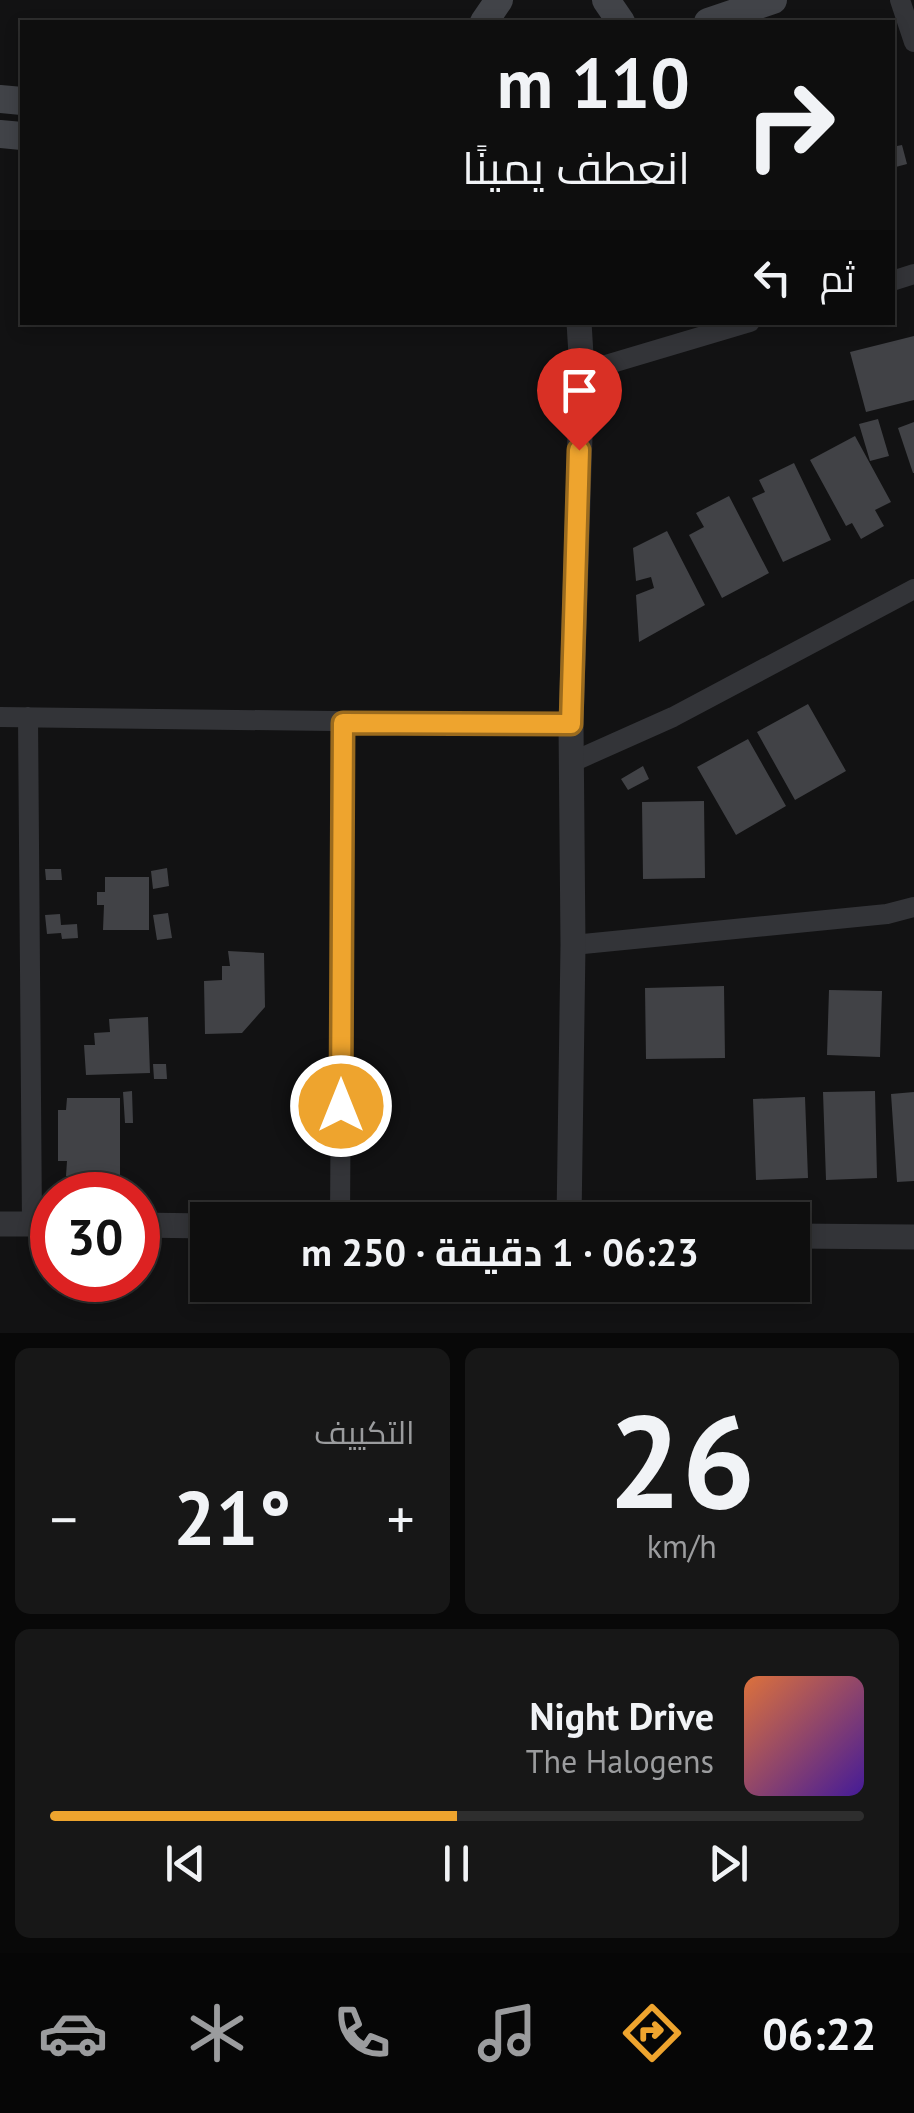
<!DOCTYPE html>
<html lang="ar">
<meta charset="utf-8">
<style>
:root{--surface:#0e0e0e;--page:#171717;--text:#f1f3f6;--muted:#9b9c9e;--line:#2e2e2e;--accent:#eea42e}
body{margin:0;font-family:"PT Sans",Cairo,sans-serif;background:var(--page);color:var(--text);direction:rtl;height:100vh;display:flex;flex-direction:column;font-size:38px;white-space:nowrap}
*{box-sizing:border-box;margin:0}
p{font-size:32px;color:var(--muted)}
.icon{flex:none;width:55px;height:55px;fill:none;stroke:currentColor;stroke-width:2;stroke-linecap:round;stroke-linejoin:round}
.map{position:relative;height:1333px;overflow:hidden;direction:ltr}
.panel{display:flex;flex-direction:column;gap:15px;padding:15px;background:#080808;flex:1}
.panel>*{flex:none}
.guide{position:absolute;left:20px;top:20px;width:875px;height:305px;border-radius:0px;box-shadow:0 5px 15px #0003,0 0 0 2px var(--line);direction:rtl;background:#0e0e0e;color:var(--text);overflow:hidden}
.speed{position:absolute;left:30px;top:1172px;display:flex;gap:20px;font-size:50px;font-weight:700;text-align:center}
.speed>*{display:grid;place-content:center;width:130px;height:130px;border-radius:50%;background:var(--surface);box-shadow:0 5px 15px #0003,0 0 0 2px var(--line);line-height:1}
.speed .limit{border:15px solid #d22;background:#fff;color:#111}
.pin{position:absolute;display:grid;place-items:center;width:85px;height:85px;color:#fff;margin:-102px -42px;border-radius:50% 50% 50% 0;rotate:-45deg;box-shadow:0 0 10px #0007}
.pin .icon{rotate:45deg}
.me{position:absolute;width:110px;margin:-55px;rotate:0deg;stroke-linejoin:round;filter:drop-shadow(0 0 8px #0008)}
.turn{display:flex;align-items:center;gap:35px;height:210px;padding:0 40px;font-size:45px}
.turn .icon{width:130px;height:130px;stroke-width:2.5}
.turn b{display:block;font-size:70px;line-height:85px}
.then{display:flex;align-items:center;height:95px;padding:0 40px;background:#0003;gap:20px;font-size:38px}
.big{font-size:75px;font-weight:700;line-height:1.1}
.panel .widget{flex:1;display:flex;flex-direction:column;justify-content:center;gap:15px;min-width:0;padding:0 35px;border-radius:15px;background:var(--page)}
.panel .dial{align-items:center;gap:0}
.dial b{font-size:130px;line-height:1}
.song{display:flex;align-items:center;gap:30px}
.cover{width:120px;height:120px;border-radius:15px;background:linear-gradient(135deg,hsl(20 70% 55%),hsl(260 70% 35%))}
.played{height:10px;border-radius:5px;background:linear-gradient(90deg,var(--accent) 50%,var(--line) 50%)}
.keys{display:flex;justify-content:space-around;direction:ltr}
.heat{display:flex;justify-content:space-between;align-items:center;font-size:55px;direction:ltr}
.panel .tiles{flex:1;display:grid;gap:15px;grid-template-columns:1fr 1fr}
.widget:last-child{grid-column:span 2}
.trip{position:absolute;left:190px;top:1202px;width:620px;height:100px;border-radius:0px;background:var(--surface);box-shadow:0 5px 15px #0003,0 0 0 2px var(--line);font-weight:700;line-height:100px;text-align:center;direction:rtl}
.tab-bar{display:flex;height:160px;justify-content:space-around;align-items:center;background:#060606;color:var(--muted)}
.tab-bar .icon{width:70px;height:70px}
.tab-bar .on{color:var(--accent)}
.tab-bar b{font-size:45px;color:var(--text)}
.map>svg:first-child{display:block}
</style>
<div class="map">
<svg width="914" height="1333" viewBox="0 0 914 1333">
<rect width="100%" height="100%" fill="#121213"/>
<!-- building -->
<path fill="#414246" d="M902,145L907,164L892,168V147Z
M914,336V400L866,412L850,352Z
M878,419L889,456L870,461L859,424Z
M914,422V473H913L898,428Z
M855,436L891,502L875,510L884,526L861,539L852,523L846,526L810,460Z
M794,463L831,540L783,562L752,498L765,492L759,480Z
M729,496L769,573L722,598L689,535L704,527L696,513Z
M667,531L705,605L639,642L636,595L654,588L651,577L636,581L633,548Z
M808,704L846,771L795,800L757,732Z
M748,739L786,806L736,835L697,767Z
M643,766L649,779L628,790L621,779Z
M704,801L705,878L643,879L642,802Z
M167,868L169,886L153,889L151,871Z
M45,869H61L62,880H46Z
M105,877H149V930H103L104,905H97V892H105Z
M168,913L172,938L157,940L153,915Z
M60,914L61,925L77,924L78,938L62,939L61,933L47,934L45,915Z
M228,951L264,953L265,1007L242,1033L205,1034L204,981L222,980V966H230Z
M724,986L725,1058L646,1059L645,988Z
M829,990L882,991L880,1057L827,1055Z
M148,1017L150,1073L86,1075L84,1045H95L94,1033L110,1032L109,1019Z
M153,1064H166L167,1079H154Z
M132,1091L133,1123H125L123,1092Z
M875,1091L877,1178L826,1180L823,1092Z
M914,1092V1181L897,1182L891,1094Z
M805,1097L808,1178L756,1180L753,1099Z
M67,1098H120V1175L66,1176L67,1161H58V1110H66Z
M97,1179V1195H67L66,1180Z"/>
<g fill="none" stroke-linecap="round" stroke-linejoin="round">
<!-- minor -->
<path stroke="#333438" stroke-width="20" d="M900,0L914,42
M892,281L914,274
M582,372L750,322
M0,717L571,724
M28,717L32,1224
M570,763L673,717L914,589
M573,945L887,914L914,907
M340,1220L343,723"/>
<!-- tertiary -->
<path stroke="#333438" stroke-width="25" d="M569,1220L573,945L571,724L582,372L579,322
M0,1224H52
M138,1225L208,1226
M792,1236L914,1237"/>
<!-- secondary -->
<path stroke="#414348" stroke-width="28" d="M606,0L621,22
M484,22L499,0
M708,22L773,0
M0,99L22,101
M0,134L22,136"/>
</g>
<g fill="none" stroke-linecap="round" stroke-linejoin="round">
<defs>
<path id="route" d="M341,1106L343,723L571,724L579,450"/>
</defs>
<!-- route casing -->
<use href="#route" stroke="#9b6b1e" stroke-width="25"/>
<!-- route -->
<use href="#route" stroke="#eea42e" stroke-width="18"/>
</g>
</svg>
<div class="speed"><div class="limit">30</div></div>
<div class="pin" style="left:579px;top:450px;background:#d93025"><svg class="icon" aria-label="arrive" viewBox="0 0 24 24"><path d="M6 21V4h12l-3 4 3 4H6"/></svg></div>
<svg class="me" style="left:341px;top:1106px" viewBox="-20 -20 40 40"><circle r="17" fill="#eea42e" stroke="#fff" stroke-width="3"/><path d="M0-11L8 9 0 5-8 9z" fill="#fff"/></svg>
<div class="trip">06:23 · 1 دقيقة · 250 m</div>
<div class="guide">
<div class="turn"><svg class="icon" aria-label="right" viewBox="0 0 24 24"><path d="M7 20v-9h11M14 6l5 5-5 5"/></svg><div><b>110 m</b>انعطف يمينًا</div></div>
<div class="then">ثم<svg class="icon" aria-label="left" viewBox="0 0 24 24"><path d="M17 20v-9H6M10 6l-5 5 5 5"/></svg></div>
</div>
</div>
<section class="panel">
<div class="tiles">
<div class="widget dial"><b>26</b><p>km/h</p></div>
<div class="widget"><p>التكييف</p>
<div class="heat"><a>−</a><b class="big">21°</b><a>+</a></div>
</div>
<div class="widget">
<div class="song"><i class="cover"></i><div><b>Night Drive</b><p>The Halogens</p></div></div>
<div class="played"></div>
<div class="keys"><svg class="icon" aria-label="previous" viewBox="0 0 24 24"><path d="M18 5L8 12l10 7zM5 5v14"/></svg><svg class="icon" aria-label="pause" viewBox="0 0 24 24"><path d="M8 5v14M16 5v14"/></svg><svg class="icon" aria-label="next" viewBox="0 0 24 24"><path d="M6 5l10 7-10 7zM19 5v14"/></svg></div>
</div>
</div>
</section>
<nav class="tab-bar">
<b>06:22</b>
<svg class="icon on" aria-label="directions" viewBox="0 0 24 24"><path d="M12 3l9 9-9 9-9-9zM9 14v-3h6M13 9l2 2-2 2"/></svg>
<svg class="icon" aria-label="music" viewBox="0 0 24 24"><path d="M9 18V5l10-2v13"/><circle cx="6" cy="18" r="3"/><circle cx="16" cy="16" r="3"/></svg>
<svg class="icon" aria-label="phone" viewBox="0 0 24 24"><path d="M5 4h4l2 5-3 2q2 4 5 5l2-3 5 2v4C11 20 4 13 5 4z"/></svg>
<svg class="icon" aria-label="climate" viewBox="0 0 24 24"><path d="M12 3v18M4 7l16 10M4 17L20 7"/></svg>
<svg class="icon" aria-label="car" viewBox="0 0 24 24"><path d="M5 17H2v-5l4-1 3-4h7l3 4 3 1v5h-3M9 17h6M6 11h13"/><circle cx="7" cy="17" r="2"/><circle cx="17" cy="17" r="2"/></svg>
</nav>
